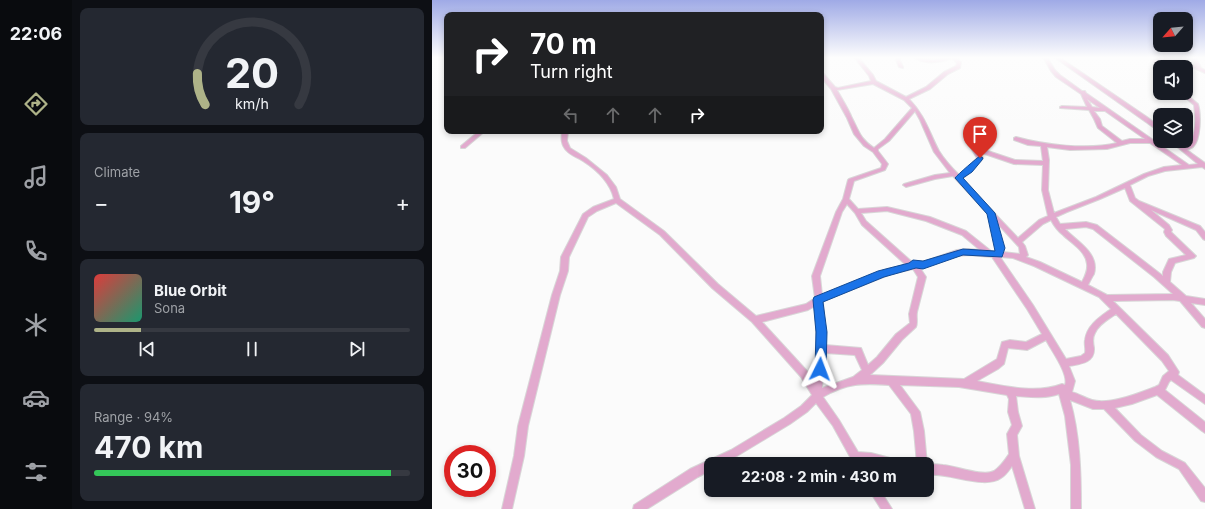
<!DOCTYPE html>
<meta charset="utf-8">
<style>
:root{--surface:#171b24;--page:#242831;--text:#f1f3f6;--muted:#9ea1a6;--line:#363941;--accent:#aeb388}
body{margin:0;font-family:Inter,sans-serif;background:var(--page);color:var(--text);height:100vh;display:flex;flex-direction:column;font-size:15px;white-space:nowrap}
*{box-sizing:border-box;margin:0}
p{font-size:13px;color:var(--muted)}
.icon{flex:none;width:22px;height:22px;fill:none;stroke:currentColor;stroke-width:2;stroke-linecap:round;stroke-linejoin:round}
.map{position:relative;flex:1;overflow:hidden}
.drawer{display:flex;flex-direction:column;gap:8px;padding:8px;background:#0d0f14;width:360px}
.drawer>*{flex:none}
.guide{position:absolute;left:12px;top:12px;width:380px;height:122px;border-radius:8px;box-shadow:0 2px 6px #0003;background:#202124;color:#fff;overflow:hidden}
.needle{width:26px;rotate:243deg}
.tools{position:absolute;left:721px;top:12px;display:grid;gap:8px}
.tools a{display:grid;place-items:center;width:40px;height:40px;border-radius:8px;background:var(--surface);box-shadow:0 2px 6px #0003;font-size:20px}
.speed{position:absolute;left:12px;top:445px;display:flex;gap:8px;font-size:20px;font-weight:700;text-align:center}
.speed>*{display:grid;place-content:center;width:52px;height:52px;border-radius:50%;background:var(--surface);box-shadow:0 2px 6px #0003;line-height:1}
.speed .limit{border:6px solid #d22;background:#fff;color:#111}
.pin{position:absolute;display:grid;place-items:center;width:34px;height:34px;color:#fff;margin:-41px -17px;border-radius:50% 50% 50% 0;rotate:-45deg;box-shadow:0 0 4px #0007}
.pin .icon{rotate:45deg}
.me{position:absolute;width:44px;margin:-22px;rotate:3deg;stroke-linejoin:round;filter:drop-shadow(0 0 3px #0008)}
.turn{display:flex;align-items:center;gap:14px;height:84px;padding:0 20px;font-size:18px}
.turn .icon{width:52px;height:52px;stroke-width:2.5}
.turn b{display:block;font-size:28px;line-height:34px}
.lanes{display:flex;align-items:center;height:38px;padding:0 20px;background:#0003;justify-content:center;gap:20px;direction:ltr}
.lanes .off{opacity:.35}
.big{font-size:30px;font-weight:700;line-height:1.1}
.drawer .tile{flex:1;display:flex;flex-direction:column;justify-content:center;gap:6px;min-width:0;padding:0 14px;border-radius:8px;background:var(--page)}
.drawer .dial{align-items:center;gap:0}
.dial svg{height:104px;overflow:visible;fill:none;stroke:var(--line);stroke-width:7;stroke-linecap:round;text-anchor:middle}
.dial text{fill:var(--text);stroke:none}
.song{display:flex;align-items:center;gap:12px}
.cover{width:48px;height:48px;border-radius:6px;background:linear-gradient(135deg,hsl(0 70% 55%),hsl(160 70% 35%))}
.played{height:4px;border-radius:2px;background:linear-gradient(90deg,var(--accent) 15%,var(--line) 15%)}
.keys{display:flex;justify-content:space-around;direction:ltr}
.heat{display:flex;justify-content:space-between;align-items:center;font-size:22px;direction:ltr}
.charge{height:6px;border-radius:3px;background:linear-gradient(90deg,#34c759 94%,var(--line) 0)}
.trip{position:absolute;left:272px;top:457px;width:230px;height:40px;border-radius:8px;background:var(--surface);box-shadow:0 2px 6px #0003;font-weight:700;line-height:40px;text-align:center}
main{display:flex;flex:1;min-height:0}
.menu{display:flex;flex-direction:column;width:72px;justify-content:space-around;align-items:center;background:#090b0e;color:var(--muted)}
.menu .icon{width:28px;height:28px}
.menu .current{color:var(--accent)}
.menu b{font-size:18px;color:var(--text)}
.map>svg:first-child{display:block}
</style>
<main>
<nav class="menu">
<b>22:06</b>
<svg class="icon current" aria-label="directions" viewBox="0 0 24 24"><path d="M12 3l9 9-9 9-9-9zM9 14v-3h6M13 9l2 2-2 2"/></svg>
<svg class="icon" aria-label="music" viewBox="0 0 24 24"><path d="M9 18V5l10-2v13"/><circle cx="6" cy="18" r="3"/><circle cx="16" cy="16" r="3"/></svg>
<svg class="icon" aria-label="phone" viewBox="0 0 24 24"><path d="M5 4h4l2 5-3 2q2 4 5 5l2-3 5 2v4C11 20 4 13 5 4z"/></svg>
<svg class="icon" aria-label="climate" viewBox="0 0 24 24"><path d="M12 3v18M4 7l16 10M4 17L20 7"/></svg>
<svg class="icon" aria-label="car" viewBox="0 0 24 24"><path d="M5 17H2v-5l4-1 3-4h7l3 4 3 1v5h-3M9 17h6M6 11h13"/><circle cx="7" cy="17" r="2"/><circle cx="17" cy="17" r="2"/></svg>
<svg class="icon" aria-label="filters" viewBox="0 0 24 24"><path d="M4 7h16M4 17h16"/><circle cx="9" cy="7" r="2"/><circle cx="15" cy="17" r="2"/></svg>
</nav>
<section class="drawer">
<div class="tile dial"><svg viewBox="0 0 100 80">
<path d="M14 69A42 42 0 1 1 86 69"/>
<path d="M14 69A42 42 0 0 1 8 45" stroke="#aeb388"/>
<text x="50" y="56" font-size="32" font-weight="700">20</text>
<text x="50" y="72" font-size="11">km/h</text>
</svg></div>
<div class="tile"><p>Climate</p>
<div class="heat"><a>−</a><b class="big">19°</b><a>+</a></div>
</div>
<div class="tile">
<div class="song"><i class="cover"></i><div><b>Blue Orbit</b><p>Sona</p></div></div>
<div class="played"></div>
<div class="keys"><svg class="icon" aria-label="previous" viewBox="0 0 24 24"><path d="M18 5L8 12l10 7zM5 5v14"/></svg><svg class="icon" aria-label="pause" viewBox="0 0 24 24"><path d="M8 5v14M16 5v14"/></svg><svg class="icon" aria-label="next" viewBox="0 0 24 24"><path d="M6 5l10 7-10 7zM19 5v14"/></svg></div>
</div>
<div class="tile"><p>Range · 94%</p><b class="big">470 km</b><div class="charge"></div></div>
</section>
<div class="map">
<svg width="773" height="509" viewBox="0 0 773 509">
<rect width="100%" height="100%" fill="#fbfbfb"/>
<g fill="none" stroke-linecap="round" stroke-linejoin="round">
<defs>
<path id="street" d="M422,57H426L441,75L444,81L474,97L494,87L512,72L524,66L525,63L520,58C508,63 492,65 481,57L501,60L515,57H523L529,62L528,68L516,74L498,89L477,99C494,117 496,130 507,151C512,159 520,168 527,175L536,169L545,158L536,143L539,141L541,142L544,147L583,160L611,161L609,146L596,145L582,140V138L584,137C613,145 655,150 685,143L666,128L662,119L657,110L628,108V107L630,106L655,107L649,94L624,77L619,71L611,57H615L623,70L628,75L650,91H653L654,93L757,165L766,164L738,141H744L752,147L758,144C764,133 764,118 762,105L748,93H753L766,104C769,113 769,140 761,147C759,148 757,149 755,150L773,163V169L770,167L733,171L716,176L698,185L703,198L707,201L768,226L773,232V240L771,239L764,230L719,210L737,225L740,230L739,232L764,256L762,258L743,263L739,272L738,282L754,296L773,299V305L759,303L773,319V328L770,327L748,301L741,300L681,301L736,355L747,372L746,375L773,395V404L739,380L737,382L733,390L773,422V433L770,431L725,395L700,404L683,408L709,435L730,451L753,463L773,488V502L769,501L747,469L724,457L703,441L672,409H661L638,400C648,435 649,472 649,509H639V465L633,416L627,394C614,399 598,397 584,396L586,412L590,426L585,435L587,456L603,509H593L580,466C577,470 574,475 569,478C552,490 517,472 495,475V465C500,464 505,464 511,465C524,466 551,477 562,471C568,467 573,460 577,454L575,434L580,425L576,412L577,399L575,395L527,387L468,385L488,412L492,431L495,464H485L482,431L479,414L457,385C431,383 415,383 391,397L407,420L426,452L439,453L462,459L465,461L467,464H443L431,462L432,464H422L401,426L384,403L375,412L358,424L305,456L290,464H279V470L266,477L215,509H201L202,505L258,469L299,450L352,418L369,406L380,395L369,377L320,322L280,288L228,235L184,203L165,211L156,217L137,257L136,271L128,295L96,426L92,456L80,509H70L82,456L86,426L120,295L128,271L129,257L151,214L161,207L182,199C178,182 165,170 151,161C146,157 139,156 135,151C129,145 129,139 130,131H136L135,141L138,148L154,158L175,175L184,187L188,199L232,231L286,284L324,316L374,304L383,298L380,276L404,212L411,199L416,180L417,179L449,168L450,164L441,152L432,146L422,134L415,118L399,89L389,77V73H391L403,87L406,88L439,81L437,76ZM441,84L472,100L480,108L453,139L442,148C428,139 427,131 420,118C416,108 410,99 405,90ZM655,99L668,108L660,107ZM483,111L488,120L502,152L518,173L503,175L472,184L471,185L474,187L503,179L521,176L556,214L565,248L564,252L559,251L534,231L498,217L455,207L426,209L417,199L422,181L453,170L456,164L446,151V149L457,141ZM662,111H673L713,139H698L690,141L670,126L668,119ZM698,143H718L750,165L732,167L712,174L664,197L622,213L616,190L617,160L615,147L638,150L675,149ZM547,152L582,164L611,165L610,190L616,216L607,220L586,238L530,179L540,171L551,158ZM693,188L698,201L733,229L732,232L734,236L754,255L737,259L731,272V276L665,225L654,222L628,224L624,217L635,212L668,199ZM415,204L423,213L430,225L474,265L455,269L390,295L388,276L410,212ZM455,211L494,221L530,235L548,250L537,249L525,250L491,262H480L434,221L429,213ZM619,220C622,226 626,231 631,235C639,243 654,251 655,264C656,271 653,276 650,282L608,262L594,257L596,255L593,246L590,242L611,224ZM565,223L587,247L588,254L571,252V248ZM654,227L661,229L722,277L741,294L675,295L656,285C658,281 660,277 662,274C668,253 644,241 633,229ZM537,255L560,257L595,309L610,334L594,342L578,340L570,342L565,359L532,379L438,375L451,363L470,340L484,327C486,322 484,318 485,312C488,300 491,289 494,277L488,268H491L525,256ZM568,257L581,258L602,266L667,297L679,309C668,317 655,325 653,340C652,344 654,349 653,353L649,356L634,359L601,305ZM481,269L486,277L477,314L478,323L464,334L445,357L436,365L429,348L393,345L391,301L459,274ZM383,306L385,349L382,382L375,371L330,322L376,310ZM684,314L730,361L737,371L731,376L727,385L723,387C707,393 678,405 660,400C653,398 647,394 640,392L643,381L637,366C648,364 663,363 662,348C661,343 660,338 663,333C667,324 677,319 684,314ZM614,340C619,350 637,374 633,385L630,384C604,394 572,386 545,381L566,369L572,364L576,348L595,350ZM393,353L423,355L430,370L421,377L390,388Z
M465,57H469L468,60L471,67V68L467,67L464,60Z
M622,57H627L715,117L728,127V132Z
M760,57H764L769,68L773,70V73L749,62L728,60L726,61L730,67H728V69H726L721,61L727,58L748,59L764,66Z
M47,131H53L33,148H29V146Z
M437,490H448L460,509H449Z"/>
</defs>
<!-- street casing -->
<use href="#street" stroke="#d8d6d7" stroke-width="2"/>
<!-- street -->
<use href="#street" fill="#e2aace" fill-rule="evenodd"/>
</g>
<!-- sky -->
<linearGradient id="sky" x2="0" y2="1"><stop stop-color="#9faae6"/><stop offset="0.45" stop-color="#fdfdfd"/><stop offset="1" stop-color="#fdfdfd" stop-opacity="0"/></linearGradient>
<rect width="773" height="128" fill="url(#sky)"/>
<!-- route -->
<path fill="#1a73e8" stroke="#114b97" d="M548,156L551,158L550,160L540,172L531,178L563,213L573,248L570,257L531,255L491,269L484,268L452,277L391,302L395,332L394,369L392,372L388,374L385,372L383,369L384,332L381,300L382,297L446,271L477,263L481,260L491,261L531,249L563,251L555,214L523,178C525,175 546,157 548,156Z"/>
</svg>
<div class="tools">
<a><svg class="needle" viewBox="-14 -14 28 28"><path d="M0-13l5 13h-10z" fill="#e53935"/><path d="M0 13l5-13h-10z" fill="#9ea1a6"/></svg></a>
<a><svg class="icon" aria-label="sound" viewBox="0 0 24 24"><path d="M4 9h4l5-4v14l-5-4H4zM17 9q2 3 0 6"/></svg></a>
<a><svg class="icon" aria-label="layers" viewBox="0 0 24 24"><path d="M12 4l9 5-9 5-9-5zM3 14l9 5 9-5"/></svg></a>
</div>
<div class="speed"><div class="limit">30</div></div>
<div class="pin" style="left:548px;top:158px;background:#d93025"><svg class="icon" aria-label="arrive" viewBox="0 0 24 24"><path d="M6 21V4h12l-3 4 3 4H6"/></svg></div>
<svg class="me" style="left:388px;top:369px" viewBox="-20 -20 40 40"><path d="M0-17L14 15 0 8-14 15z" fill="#1a73e8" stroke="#fff" stroke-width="4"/></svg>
<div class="trip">22:08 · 2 min · 430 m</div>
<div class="guide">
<div class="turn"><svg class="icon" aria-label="right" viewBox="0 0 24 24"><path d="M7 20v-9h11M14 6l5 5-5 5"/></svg><div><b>70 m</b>Turn right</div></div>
<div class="lanes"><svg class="icon off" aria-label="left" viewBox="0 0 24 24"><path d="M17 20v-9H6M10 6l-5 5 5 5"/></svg><svg class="icon off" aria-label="ahead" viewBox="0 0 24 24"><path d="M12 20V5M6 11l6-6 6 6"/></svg><svg class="icon off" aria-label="ahead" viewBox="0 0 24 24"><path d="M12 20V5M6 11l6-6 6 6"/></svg><svg class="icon" aria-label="right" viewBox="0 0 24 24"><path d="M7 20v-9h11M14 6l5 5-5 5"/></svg></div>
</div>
</div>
</main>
